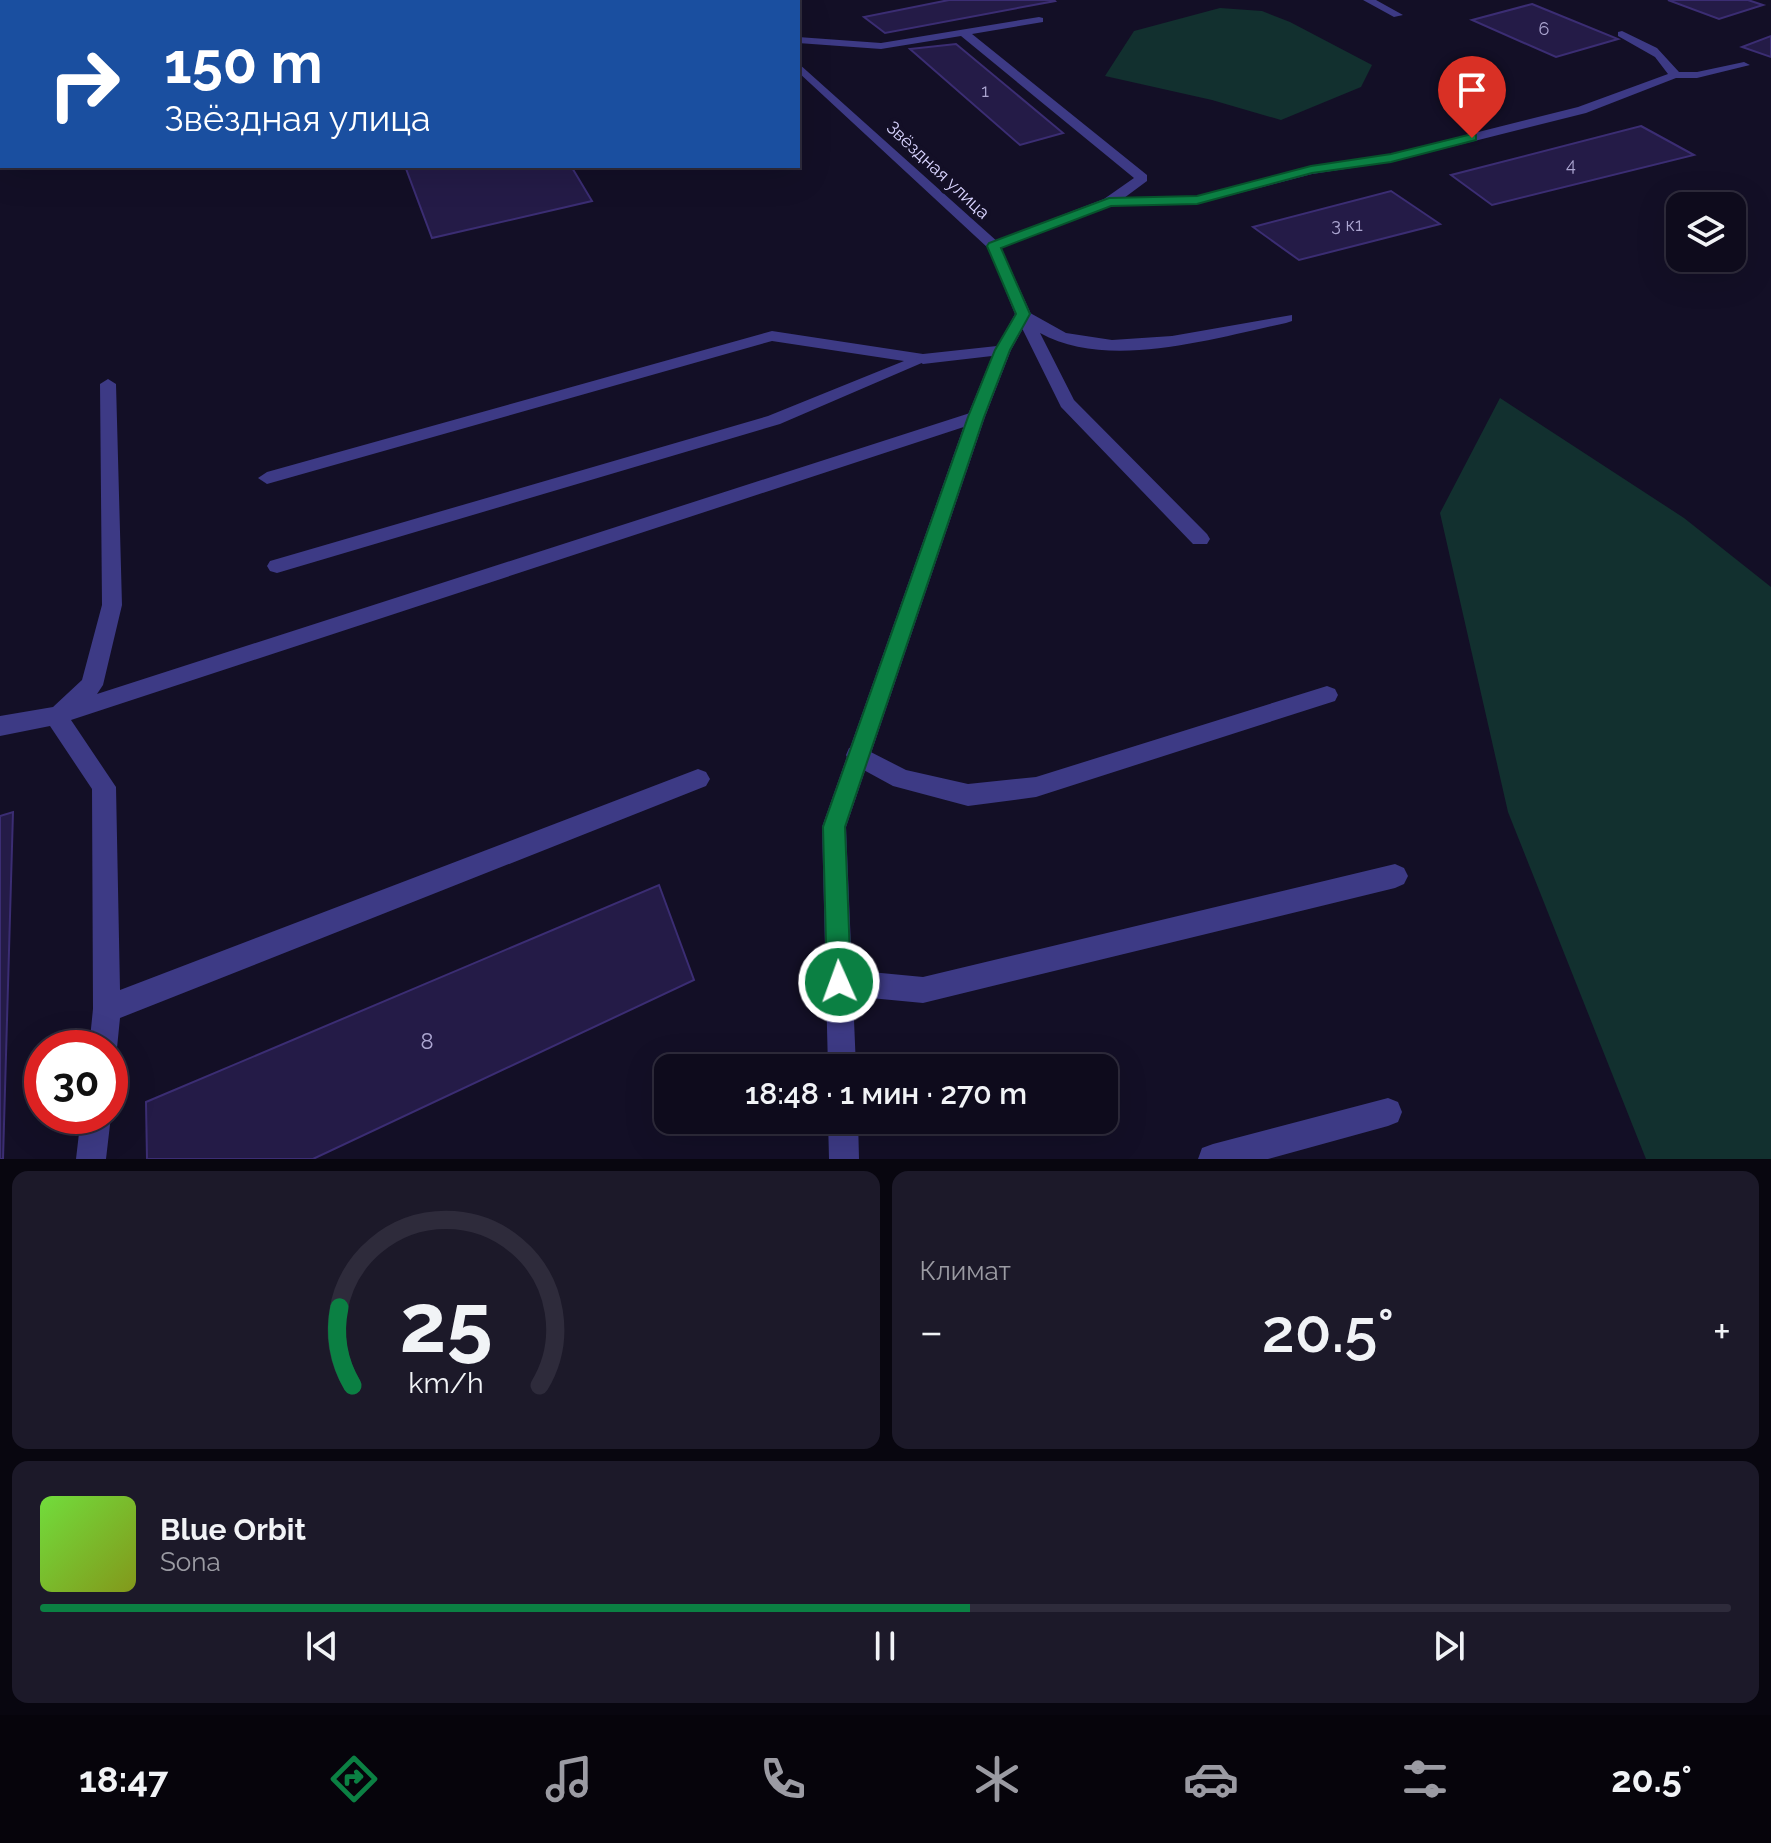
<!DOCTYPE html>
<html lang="ru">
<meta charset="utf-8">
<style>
:root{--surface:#0e0b1c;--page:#1c1929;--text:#f1f3f6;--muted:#9b9ba3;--line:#2e2b3b;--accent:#0b8043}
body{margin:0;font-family:Raleway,sans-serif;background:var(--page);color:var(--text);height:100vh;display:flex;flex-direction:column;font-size:30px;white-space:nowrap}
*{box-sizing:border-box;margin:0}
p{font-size:26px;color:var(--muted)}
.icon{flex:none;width:44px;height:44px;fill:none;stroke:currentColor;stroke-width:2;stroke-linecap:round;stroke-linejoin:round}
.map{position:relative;height:1159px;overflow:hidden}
.side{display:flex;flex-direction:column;gap:12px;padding:12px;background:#08060f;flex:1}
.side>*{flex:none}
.banner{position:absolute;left:0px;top:0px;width:800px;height:168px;box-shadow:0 8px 32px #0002,0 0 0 2px var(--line);background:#1a4fa0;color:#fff;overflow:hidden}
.controls{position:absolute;left:1666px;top:192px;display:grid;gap:16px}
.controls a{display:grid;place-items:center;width:80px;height:80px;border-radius:16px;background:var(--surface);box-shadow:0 8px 32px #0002,0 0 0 2px var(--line);font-size:40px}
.speed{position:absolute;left:24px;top:1030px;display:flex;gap:16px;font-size:40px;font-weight:700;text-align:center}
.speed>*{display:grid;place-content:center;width:104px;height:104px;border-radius:50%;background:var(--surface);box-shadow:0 8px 32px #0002,0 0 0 2px var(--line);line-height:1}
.speed .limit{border:12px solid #d22;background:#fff;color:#111}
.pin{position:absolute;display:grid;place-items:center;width:68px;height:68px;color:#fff;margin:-82px -34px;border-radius:50% 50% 50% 0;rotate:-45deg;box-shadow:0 0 8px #0007}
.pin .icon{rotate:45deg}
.me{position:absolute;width:88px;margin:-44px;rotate:358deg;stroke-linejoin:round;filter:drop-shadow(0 0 6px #0008)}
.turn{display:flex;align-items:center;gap:28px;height:168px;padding:0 32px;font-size:36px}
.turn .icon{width:104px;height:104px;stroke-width:2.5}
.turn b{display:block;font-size:56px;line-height:68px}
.big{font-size:60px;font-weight:600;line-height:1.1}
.side .widget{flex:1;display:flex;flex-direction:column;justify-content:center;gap:12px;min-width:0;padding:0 28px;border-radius:16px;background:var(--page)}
.side .dial{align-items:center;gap:0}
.dial svg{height:208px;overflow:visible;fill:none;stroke:var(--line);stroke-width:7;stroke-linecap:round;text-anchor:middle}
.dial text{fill:var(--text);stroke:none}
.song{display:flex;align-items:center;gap:24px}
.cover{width:96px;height:96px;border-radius:12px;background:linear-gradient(135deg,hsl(100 70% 55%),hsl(70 70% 35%))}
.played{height:8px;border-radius:4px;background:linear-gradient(90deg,var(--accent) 55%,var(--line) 55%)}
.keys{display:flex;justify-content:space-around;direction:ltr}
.heat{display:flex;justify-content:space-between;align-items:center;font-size:44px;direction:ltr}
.side .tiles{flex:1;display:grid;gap:12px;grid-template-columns:1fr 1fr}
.widget:last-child{grid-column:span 2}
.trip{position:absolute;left:654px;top:1054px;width:464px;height:80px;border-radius:16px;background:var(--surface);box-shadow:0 8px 32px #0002,0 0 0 2px var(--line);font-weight:600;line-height:80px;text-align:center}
.dock{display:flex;height:128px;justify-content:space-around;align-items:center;background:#06040b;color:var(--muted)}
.dock .icon{width:56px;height:56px}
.dock .on{color:var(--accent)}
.dock b{font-size:36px;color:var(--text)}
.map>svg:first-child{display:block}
</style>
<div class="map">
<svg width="1771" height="1159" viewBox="0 0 1771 1159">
<rect width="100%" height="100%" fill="#130f26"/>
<!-- green -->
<path fill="#12302f" d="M91,0H510L91,2Z
M1220,8L1262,11L1290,22L1372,65L1361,87L1281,120L1212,100L1105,76L1134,31Z
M1500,398L1684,518L1771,587V1159H1646L1508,812L1440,513Z"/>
<!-- building -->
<path fill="#241b47" stroke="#3b2d73" stroke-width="2" d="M949,0H1054L1055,1L885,33L864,17Z
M1668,0H1748L1763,5L1719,19Z
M1532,4L1618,39L1556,57L1472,20Z
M1771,36V57L1742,47Z
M956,44L1063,133L1020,145L910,49Z
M1641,126L1694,155L1492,205L1451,175Z
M405,166H571L592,201L432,238Z
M1391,191L1440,224L1299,260L1253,227Z
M13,812L3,1159H0V816Z
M659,885L694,980L313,1159H147L146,1102Z"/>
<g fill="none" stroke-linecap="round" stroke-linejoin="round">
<!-- lane -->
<path fill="#3d3a85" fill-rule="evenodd" d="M1363,0H1376L1403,15L1394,17Z
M1039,17L1043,18V22L972,34L1147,175V181L1124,198L1197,196L1311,166L1391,154L1578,107L1668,74L1655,57L1618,36V32L1622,31L1657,48L1679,72H1697L1744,62L1750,65L1697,78H1676L1586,113L1391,162L1312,174L1197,204L1111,206L994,250L989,249V243L1104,199L1134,178L961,36L881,49L798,43V37L881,43Z
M1023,309L1066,333L1112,340L1172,336L1292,315V321L1286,323C1215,338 1108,371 1040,333L1074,400L1207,534L1210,539L1207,544H1193L1061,407L1015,314Z
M772,331L923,354L931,359L780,424L277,573L270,571L267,566L270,561L277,559L768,416L904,361L772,341L267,484L258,478L267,472Z
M108,379L116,384L122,605L103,685L97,694L970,413L976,411L985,417L982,421L71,720L116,787L120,990L698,769L706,772L710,779L706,786L120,1018L117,1048L110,1059V1048H89L93,1009L92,789L50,726L0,736V716L53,707L82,680L102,605L100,384Z
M1327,686L1335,689L1338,695L1335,701L1036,797L968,806L893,786L849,762L846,755L849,748L857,745L906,770L968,784L1036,777Z
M1395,864L1404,868L1408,876L1404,884L1395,888L923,1003L839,995L830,991L826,982L830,973L839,969L923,977Z
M1388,1098L1398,1102L1402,1112L1398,1122L1388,1126L1268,1159H1198L1202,1148L1213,1144Z
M110,1115L111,1116L106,1159H76L81,1116Z"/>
<!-- street -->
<path fill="#3d3a85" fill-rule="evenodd" d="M764,0H784L763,2Z
M0,8H2L0,23Z
M798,63L999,243L1031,314L1011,350L985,417L846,827L856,1068H828L822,827L967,417L992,356L923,364L915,359L923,354L997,346L1015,314L988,248L798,72Z
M2,129V137L0,138V130Z
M828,1120H858L859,1159H829Z"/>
</g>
<!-- route -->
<path fill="#0b8043" stroke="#07532c" stroke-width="2" d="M1472,134L1476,135V140L1391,162L1312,173L1197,204L1111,206L1001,248L1030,314L1010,350L984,417L845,827L851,982L848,990L839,994L831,990L827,982L823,827L968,417L995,350L1016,314L987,246L989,243L1109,198L1197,196L1311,166L1391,154Z"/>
<g text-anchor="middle" stroke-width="8" stroke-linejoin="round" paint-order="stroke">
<!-- number labels -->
<g font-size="18" fill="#aca6d1">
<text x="1544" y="35">6</text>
<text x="985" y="97">1</text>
<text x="1571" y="171">4</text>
<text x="1347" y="231">3 к1</text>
</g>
<!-- far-street labels -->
<g font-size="18" fill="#d9d4ff" stroke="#130f26">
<text transform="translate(938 170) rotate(43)" y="6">Звёздная улица</text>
</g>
<!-- near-number labels -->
<g font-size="22" fill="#aca6d1">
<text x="427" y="1049">8</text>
</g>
</g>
</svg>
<div class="controls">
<a><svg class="icon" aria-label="layers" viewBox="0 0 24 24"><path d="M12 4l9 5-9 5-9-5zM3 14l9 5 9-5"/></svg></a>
</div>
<div class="speed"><div class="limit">30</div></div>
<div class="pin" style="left:1472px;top:138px;background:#d93025"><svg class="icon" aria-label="arrive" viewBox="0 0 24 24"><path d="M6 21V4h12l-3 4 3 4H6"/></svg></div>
<svg class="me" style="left:839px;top:982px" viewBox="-20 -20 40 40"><circle r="17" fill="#0b8043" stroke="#fff" stroke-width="3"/><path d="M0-11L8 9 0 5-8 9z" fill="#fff"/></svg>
<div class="trip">18:48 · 1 мин · 270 m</div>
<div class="banner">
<div class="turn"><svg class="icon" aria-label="right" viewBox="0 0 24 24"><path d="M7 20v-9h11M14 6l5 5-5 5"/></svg><div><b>150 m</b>Звёздная улица</div></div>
</div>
</div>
<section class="side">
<div class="tiles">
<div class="widget dial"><svg viewBox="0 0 100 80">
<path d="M14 69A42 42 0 1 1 86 69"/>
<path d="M14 69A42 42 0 0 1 9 39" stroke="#0b8043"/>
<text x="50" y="56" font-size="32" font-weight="700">25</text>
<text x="50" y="72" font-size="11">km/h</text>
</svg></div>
<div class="widget"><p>Климат</p>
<div class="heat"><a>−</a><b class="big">20.5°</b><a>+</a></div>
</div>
<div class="widget">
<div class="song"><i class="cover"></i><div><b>Blue Orbit</b><p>Sona</p></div></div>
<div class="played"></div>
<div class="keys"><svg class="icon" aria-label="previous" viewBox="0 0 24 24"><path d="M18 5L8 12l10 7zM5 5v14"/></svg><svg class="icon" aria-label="pause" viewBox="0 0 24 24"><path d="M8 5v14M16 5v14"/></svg><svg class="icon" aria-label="next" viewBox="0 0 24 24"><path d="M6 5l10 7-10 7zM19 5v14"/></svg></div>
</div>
</div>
</section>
<nav class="dock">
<b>18:47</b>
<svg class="icon on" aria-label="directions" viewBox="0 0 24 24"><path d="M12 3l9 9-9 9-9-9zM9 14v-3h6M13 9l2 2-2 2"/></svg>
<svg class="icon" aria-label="music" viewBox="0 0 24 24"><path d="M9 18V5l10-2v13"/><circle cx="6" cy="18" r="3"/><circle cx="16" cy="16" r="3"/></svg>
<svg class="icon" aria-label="phone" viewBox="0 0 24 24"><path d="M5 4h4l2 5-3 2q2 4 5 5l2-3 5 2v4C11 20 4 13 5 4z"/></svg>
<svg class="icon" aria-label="climate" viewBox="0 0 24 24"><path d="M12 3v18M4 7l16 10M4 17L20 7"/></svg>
<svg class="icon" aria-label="car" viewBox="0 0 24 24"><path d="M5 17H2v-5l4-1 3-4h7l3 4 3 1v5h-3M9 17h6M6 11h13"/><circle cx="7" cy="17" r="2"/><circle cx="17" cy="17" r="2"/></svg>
<svg class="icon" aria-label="filters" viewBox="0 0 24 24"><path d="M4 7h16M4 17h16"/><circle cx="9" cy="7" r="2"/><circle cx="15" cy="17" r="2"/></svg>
<b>20.5°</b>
</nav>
